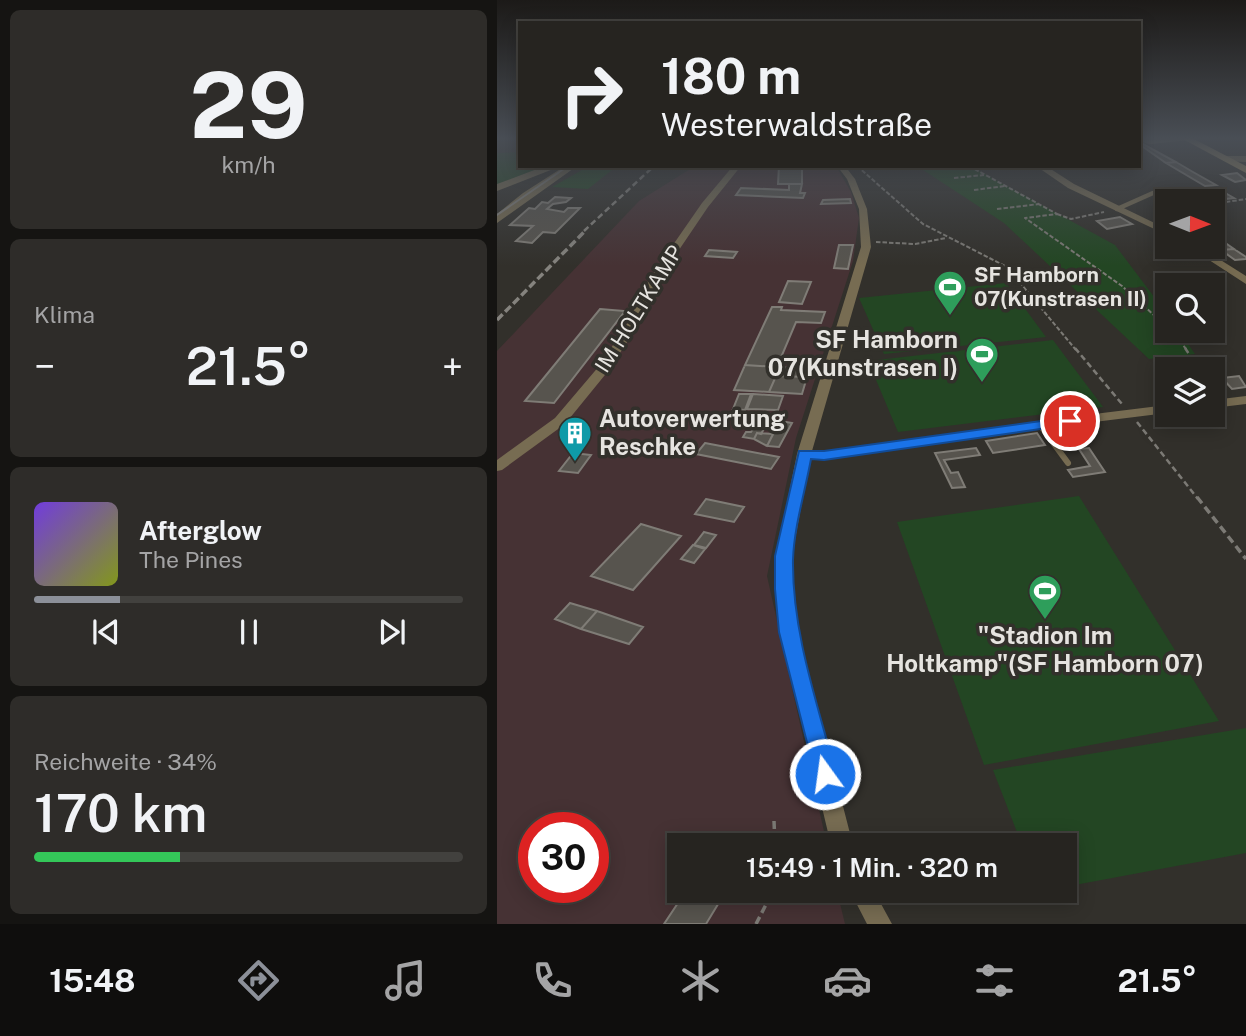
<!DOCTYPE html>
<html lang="de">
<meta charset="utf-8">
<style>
:root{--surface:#262420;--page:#2e2c29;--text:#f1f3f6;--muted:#a4a4a5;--line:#42413e;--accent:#8c9099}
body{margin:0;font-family:"Public Sans",sans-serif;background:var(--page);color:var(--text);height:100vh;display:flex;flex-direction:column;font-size:26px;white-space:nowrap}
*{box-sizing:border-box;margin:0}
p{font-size:23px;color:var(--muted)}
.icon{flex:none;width:38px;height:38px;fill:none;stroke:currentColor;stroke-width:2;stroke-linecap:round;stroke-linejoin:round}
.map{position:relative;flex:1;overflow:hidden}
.drawer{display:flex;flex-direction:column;gap:10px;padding:10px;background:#151412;width:497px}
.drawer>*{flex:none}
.hud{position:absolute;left:21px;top:21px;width:623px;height:147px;border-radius:0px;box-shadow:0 4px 18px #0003,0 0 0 2px var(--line);background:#262420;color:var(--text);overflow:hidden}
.needle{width:46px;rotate:91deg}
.controls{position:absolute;left:658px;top:189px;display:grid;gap:14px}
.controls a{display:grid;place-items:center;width:70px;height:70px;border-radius:0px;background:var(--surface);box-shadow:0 4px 18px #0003,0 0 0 2px var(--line);font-size:35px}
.speed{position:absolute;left:21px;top:812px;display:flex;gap:14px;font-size:35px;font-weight:700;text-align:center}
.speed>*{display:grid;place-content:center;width:91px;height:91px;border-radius:50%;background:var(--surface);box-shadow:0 4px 18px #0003,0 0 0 2px var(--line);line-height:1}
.speed .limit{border:10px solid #d22;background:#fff;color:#111}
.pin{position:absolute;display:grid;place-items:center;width:60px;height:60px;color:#fff;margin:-30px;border:4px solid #fff;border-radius:50%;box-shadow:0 2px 7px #0007}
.me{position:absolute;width:77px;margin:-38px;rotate:346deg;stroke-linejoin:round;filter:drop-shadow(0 0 5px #0008)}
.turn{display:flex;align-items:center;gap:24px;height:147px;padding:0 28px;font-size:32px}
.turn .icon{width:91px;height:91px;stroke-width:2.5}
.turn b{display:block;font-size:49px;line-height:60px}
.big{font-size:52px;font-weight:600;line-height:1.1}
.drawer .widget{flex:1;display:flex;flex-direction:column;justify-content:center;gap:10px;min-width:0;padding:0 24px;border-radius:10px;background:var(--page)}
.drawer .dial{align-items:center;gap:0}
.dial b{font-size:91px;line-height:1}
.song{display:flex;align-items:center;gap:21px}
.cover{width:84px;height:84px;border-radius:10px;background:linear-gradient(135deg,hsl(260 70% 55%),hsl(70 70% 35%))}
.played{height:7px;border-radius:4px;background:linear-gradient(90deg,var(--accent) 20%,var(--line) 20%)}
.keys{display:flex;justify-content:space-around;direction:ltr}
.heat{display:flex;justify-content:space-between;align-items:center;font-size:38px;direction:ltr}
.charge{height:10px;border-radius:5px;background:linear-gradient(90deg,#34c759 34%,var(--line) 0)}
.trip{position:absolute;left:170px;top:833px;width:410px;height:70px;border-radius:0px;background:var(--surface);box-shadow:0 4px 18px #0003,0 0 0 2px var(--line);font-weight:600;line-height:70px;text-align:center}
.tab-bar{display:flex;height:112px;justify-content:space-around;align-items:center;background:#0f0e0d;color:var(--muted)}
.tab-bar .icon{width:49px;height:49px}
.tab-bar .on{color:var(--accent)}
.tab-bar b{font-size:32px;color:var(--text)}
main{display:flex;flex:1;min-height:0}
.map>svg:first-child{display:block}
</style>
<main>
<section class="drawer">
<div class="widget dial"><b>29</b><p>km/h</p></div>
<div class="widget"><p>Klima</p>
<div class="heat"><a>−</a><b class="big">21.5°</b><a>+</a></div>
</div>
<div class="widget">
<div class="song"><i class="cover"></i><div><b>Afterglow</b><p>The Pines</p></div></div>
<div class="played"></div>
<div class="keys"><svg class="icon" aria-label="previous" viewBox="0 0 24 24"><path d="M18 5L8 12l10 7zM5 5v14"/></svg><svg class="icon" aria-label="pause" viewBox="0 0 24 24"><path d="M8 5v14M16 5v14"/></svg><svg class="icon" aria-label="next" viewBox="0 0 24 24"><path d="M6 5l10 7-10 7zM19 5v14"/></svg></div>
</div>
<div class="widget"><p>Reichweite · 34%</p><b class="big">170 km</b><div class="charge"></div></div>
</section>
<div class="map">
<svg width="749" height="924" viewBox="0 0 749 924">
<rect width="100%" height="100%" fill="#32302b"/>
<!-- industrial -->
<path fill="#463234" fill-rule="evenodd" d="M198,166H339L354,192L362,218L356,261L299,438L270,576L330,845H182V891H340L348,924H0V351L142,201ZM37,828H96V887H37Z"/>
<!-- green -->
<path fill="#234623" d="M23,152V166H53L0,185V153Z
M92,166H126L115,170L91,189L55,187Z
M420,166H473L618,245L670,314V331H682L698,354L652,359L507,223Z
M509,283L549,337L387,354L362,298Z
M556,340L606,407L401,432L371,361Z
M582,496L722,721L487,765L400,522Z
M749,728V853L567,887V845H525L496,770Z"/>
<!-- building -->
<path fill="#57544e" stroke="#7f7c76" stroke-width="2" d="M642,144H646L679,162L669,163Z
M679,162L696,172L719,185L708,186L669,163Z
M282,166H305V184H281Z
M740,173L749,180L738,182L725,175Z
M292,184H305L303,193H308L306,198L239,195L244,188L292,190Z
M730,194L737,198L711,201L705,197Z
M58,197L74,198L69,202L56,204L50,209L67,212L71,208H83L58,233L46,232L35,243L19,241L36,226L13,225L32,208L38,209L45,202L51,203Z
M58,197L74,198L69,202L56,204L50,209L67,212L71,208H83L58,233L46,232L35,243L19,241L36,226L13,225L32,208L38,209L45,202L51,203Z
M353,199L354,203L324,204L326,200Z
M623,217L635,224L610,229L600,221Z
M724,240L727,242L737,249L724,250L716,244V241Z
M342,245H356L351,269L337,268Z
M737,249L749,257V259L738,260L724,250Z
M212,250L240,252L236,258L208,256Z
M291,281L314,282L305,304L282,302Z
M275,307H285L284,310L328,312L324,323L299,322L280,367L248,365Z
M103,309L128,311L57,403L28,401Z
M248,365L280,367L312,368L310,377L279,376L272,392L237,390Z
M279,376L310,377L305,394L272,392Z
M742,376L749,387L735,389L725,378Z
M242,394H254L248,410L236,409Z
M256,394L286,396L281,410L250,409Z
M252,418L271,420L268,427L247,425Z
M283,421L295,423L282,447L270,446Z
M258,426L268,427L264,434L260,433L257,439L246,437L249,432H254Z
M578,428L587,442L580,443L581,445H561L553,431Z
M260,433L276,434L270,446L257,439Z
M540,433L548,445L496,453L489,441Z
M208,443L282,457L274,469L199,454Z
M479,448L483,455L447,460L454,473L461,472L468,487L455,488L438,453Z
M592,448L608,472L576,477L571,470L593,466L582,449Z
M76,453L94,455L81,473L62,471Z
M209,499L247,507L237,522L198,514Z
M144,524L184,536L136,590L94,576Z
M207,532L219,535L209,548L197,545Z
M196,545L208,549L197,563L184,559Z
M73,603L100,611L84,629L58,619Z
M100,611L146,627L132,644L84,629Z
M189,891H229L209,924H167Z"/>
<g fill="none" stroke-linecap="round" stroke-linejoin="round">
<!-- path-far2 -->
<path stroke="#7c7a75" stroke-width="2" stroke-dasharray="4.5 2" stroke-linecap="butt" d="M360,166L426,224L510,267L579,350
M472,166L560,214L528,218L625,286L670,327
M457,178L487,175
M477,190L508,186
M716,204L749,199
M500,209L542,204
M560,214L574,219L607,212
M379,242L418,244L449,238
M674,331L690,350"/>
<!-- path-far1 -->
<path stroke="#7c7a75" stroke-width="2.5" stroke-dasharray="6 3.5" stroke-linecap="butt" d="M578,348L625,404
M688,348L702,369
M640,422L701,499"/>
<!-- path -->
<path stroke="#7c7a75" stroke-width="3.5" stroke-dasharray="8 4.5" stroke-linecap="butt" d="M700,497L749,559
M277,821L278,845
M259,924L276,891"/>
<!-- service-far1 -->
<path stroke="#776c52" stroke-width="4.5" d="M642,138L652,142L689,138
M620,209L656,193"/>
<!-- service -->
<path stroke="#776c52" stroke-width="6" d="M543,425L571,463
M431,441L573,421"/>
<!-- minor -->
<path fill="#776c52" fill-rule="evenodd" d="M23,147V153H19V149Z
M236,166H244L211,207L161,281L143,322L112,370L68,424L5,470L0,471V460L58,418L103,365L131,322L151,281L205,203Z
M340,166H348L358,179L370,209L374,247L315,451L327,452L431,437L438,441L431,445L327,460L313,459L295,556V589L301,632L356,845H334L283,632L279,589V556L300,454L364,247L362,209L350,179Z
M539,166H549L577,184L670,229V235L571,188Z
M692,247H703L749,276V284Z
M749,396V404L716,408V400Z
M670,405V413L573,425L566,421L573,417Z
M353,891H377L395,924H370Z"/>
<!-- tertiary -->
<path fill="#776c52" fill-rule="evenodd" d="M729,156H749V162L726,161V157Z
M48,166H64L0,191V184Z
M68,166H80L0,223V214L26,193Z"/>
<!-- secondary -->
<path fill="#9e8d63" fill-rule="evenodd" d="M682,137H693L749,166V173Z"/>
<!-- tram -->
<path stroke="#85837e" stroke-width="2" d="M0,215L71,166"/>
<!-- rail-far1 -->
<path stroke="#85837e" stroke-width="2.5" stroke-dasharray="6 3.5" stroke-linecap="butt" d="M87,231L157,166"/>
<!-- rail -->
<path stroke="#85837e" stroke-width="3.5" stroke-dasharray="8 3.5" stroke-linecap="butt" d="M0,320L89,230"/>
</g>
<!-- sky -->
<linearGradient id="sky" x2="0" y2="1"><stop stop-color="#1c1a18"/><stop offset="0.52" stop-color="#494e55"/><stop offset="1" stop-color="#494e55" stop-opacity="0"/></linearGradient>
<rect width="749" height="266" fill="url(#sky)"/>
<!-- route -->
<path fill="#1a73e8" stroke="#114b97" stroke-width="2" d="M573,417L578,418L580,421L578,424L327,460L314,459C308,492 297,527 296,560C295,633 321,705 339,774L336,782L328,785L320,782L282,632L278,589V556L302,451H327Z"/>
<!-- icons -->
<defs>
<symbol id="stadium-pin" viewBox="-11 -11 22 30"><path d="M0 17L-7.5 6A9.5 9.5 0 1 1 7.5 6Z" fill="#2e9e5b" stroke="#32302b"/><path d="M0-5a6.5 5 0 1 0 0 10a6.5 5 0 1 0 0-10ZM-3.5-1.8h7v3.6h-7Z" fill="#fff"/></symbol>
<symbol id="building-pin" viewBox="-11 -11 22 30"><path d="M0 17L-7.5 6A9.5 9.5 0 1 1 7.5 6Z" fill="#0f9aa8" stroke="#32302b"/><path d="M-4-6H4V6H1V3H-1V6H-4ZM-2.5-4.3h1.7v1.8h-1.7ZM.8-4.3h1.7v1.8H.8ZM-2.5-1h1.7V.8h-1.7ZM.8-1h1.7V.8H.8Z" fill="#fff"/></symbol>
</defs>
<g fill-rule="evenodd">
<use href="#stadium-pin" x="434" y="268" width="38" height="52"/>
<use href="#stadium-pin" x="466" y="335" width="38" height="52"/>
<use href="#building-pin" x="59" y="414" width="38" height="52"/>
<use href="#stadium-pin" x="529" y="572" width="38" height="52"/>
</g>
<g text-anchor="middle" stroke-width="7" stroke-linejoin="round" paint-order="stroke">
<!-- far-poi labels -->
<g font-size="21" font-weight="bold" fill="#e6e4e0" stroke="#32302b" text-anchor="start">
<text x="477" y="282">SF Hamborn<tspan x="477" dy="24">07(Kunstrasen II)</tspan></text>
</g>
<!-- far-street labels -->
<g font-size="21" fill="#e6e4e0" stroke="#32302b">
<text transform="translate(142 309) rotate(-58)" y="7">IM HOLTKAMP</text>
</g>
<!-- poi labels -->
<g font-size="24" font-weight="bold" fill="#e6e4e0" stroke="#32302b" text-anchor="end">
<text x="461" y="348">SF Hamborn<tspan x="461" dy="28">07(Kunstrasen I)</tspan></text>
<text x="102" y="427" text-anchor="start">Autoverwertung<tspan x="102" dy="28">Reschke</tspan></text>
<text x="548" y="644" text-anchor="middle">"Stadion Im<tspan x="548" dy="28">Holtkamp"(SF Hamborn 07)</tspan></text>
</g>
</g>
</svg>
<div class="controls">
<a><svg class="needle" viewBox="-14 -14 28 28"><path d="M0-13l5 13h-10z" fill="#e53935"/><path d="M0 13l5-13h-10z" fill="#a4a4a5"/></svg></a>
<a><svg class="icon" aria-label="search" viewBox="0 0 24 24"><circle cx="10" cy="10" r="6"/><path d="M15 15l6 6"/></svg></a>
<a><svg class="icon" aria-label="layers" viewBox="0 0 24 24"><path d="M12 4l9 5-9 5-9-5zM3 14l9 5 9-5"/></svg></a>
</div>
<div class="speed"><div class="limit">30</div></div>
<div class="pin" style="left:573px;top:421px;background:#d93025"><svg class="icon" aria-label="arrive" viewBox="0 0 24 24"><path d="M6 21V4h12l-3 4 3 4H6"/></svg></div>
<svg class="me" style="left:328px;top:774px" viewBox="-20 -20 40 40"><circle r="17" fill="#1a73e8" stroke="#fff" stroke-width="3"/><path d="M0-11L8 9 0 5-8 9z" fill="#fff"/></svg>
<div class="trip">15:49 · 1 Min. · 320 m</div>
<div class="hud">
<div class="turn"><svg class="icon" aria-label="right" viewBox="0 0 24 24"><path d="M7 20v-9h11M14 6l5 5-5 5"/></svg><div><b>180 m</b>Westerwaldstraße</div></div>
</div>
</div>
</main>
<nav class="tab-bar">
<b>15:48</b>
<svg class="icon on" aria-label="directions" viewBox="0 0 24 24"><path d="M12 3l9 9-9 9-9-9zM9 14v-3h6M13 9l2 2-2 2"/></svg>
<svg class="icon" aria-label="music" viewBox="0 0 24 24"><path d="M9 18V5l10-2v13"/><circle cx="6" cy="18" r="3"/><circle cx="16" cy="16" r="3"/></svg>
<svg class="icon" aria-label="phone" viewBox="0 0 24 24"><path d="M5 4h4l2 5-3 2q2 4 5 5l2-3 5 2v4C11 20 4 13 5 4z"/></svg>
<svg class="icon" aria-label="climate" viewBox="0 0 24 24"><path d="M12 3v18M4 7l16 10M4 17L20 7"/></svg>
<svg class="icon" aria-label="car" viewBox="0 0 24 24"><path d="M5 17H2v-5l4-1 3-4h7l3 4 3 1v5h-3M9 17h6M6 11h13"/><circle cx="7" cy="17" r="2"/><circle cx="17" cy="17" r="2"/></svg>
<svg class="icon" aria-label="filters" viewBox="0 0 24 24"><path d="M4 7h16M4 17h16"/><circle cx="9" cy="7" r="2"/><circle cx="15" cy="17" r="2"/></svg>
<b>21.5°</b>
</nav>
